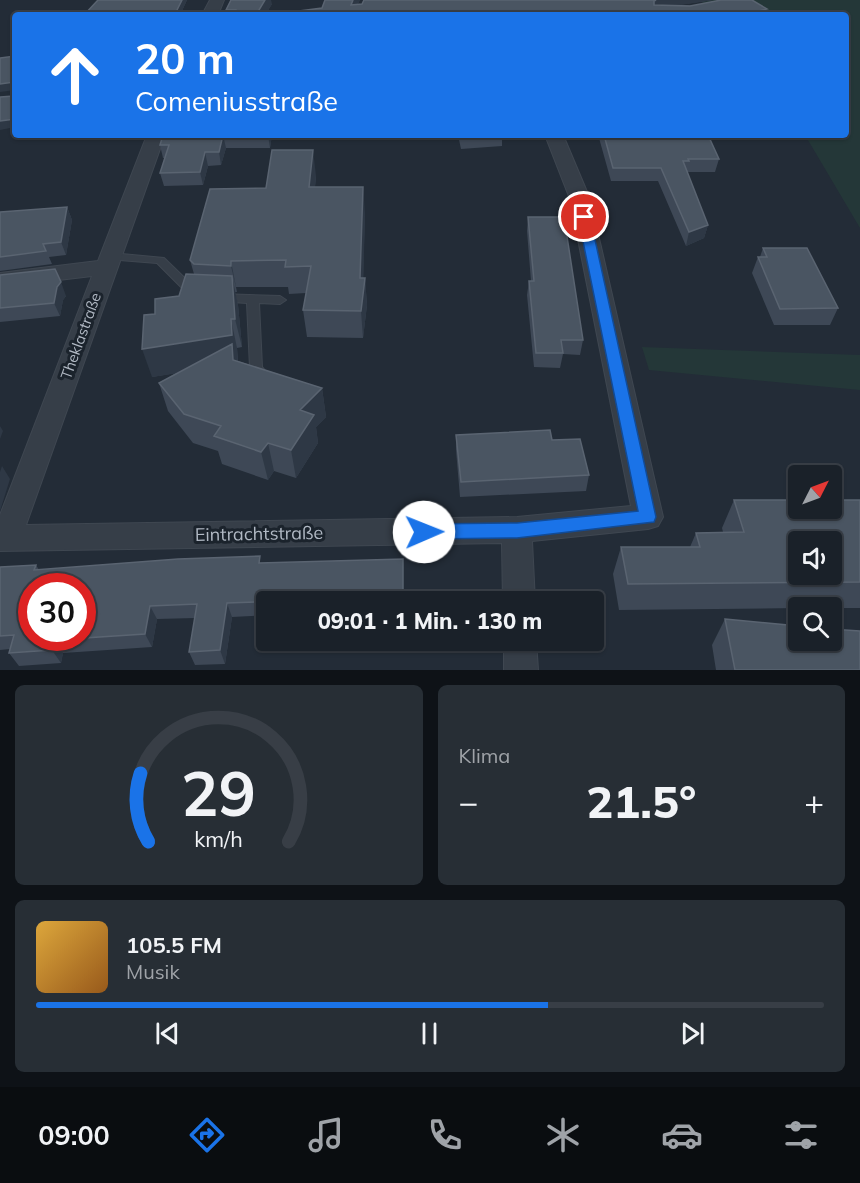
<!DOCTYPE html>
<html lang="de">
<meta charset="utf-8">
<style>
:root{--surface:#1a2129;--page:#272e35;--text:#f1f3f6;--muted:#9fa3a8;--line:#383e46;--accent:#1a73e8}
body{margin:0;font-family:Mulish,sans-serif;background:var(--page);color:var(--text);height:100vh;display:flex;flex-direction:column;font-size:22px;white-space:nowrap}
*{box-sizing:border-box;margin:0}
p{font-size:20px;color:var(--muted)}
.icon{flex:none;width:33px;height:33px;fill:none;stroke:currentColor;stroke-width:2;stroke-linecap:round;stroke-linejoin:round}
.map{position:relative;height:670px;overflow:hidden}
.side{display:flex;flex-direction:column;gap:15px;padding:15px;background:#0e1217;flex:1}
.side>*{flex:none}
.guide{position:absolute;left:12px;top:12px;width:837px;height:126px;border-radius:6px;box-shadow:0 2px 4px #0004,0 0 0 2px var(--line);background:#1a73e8;color:#fff;overflow:hidden}
.needle{width:39px;rotate:48deg}
.controls{position:absolute;left:788px;top:465px;display:grid;gap:12px}
.controls a{display:grid;place-items:center;width:54px;height:54px;border-radius:6px;background:var(--surface);box-shadow:0 2px 4px #0004,0 0 0 2px var(--line);font-size:30px}
.speed{position:absolute;left:18px;top:573px;display:flex;gap:12px;font-size:30px;font-weight:700;text-align:center}
.speed>*{display:grid;place-content:center;width:78px;height:78px;border-radius:50%;background:var(--surface);box-shadow:0 2px 4px #0004,0 0 0 2px var(--line);line-height:1}
.speed .limit{border:9px solid #d22;background:#fff;color:#111}
.pin{position:absolute;display:grid;place-items:center;width:51px;height:51px;color:#fff;margin:-26px;border:3px solid #fff;border-radius:50%;box-shadow:0 2px 6px #0007}
.me{position:absolute;width:66px;margin:-33px;rotate:89deg;stroke-linejoin:round;filter:drop-shadow(0 0 4px #0008)}
.turn{display:flex;align-items:center;gap:21px;height:126px;padding:0 24px;font-size:27px}
.turn .icon{width:78px;height:78px;stroke-width:2.5}
.turn b{display:block;font-size:42px;line-height:51px}
.big{font-size:45px;font-weight:800;line-height:1.1}
.side .card{flex:1;display:flex;flex-direction:column;justify-content:center;gap:9px;min-width:0;padding:0 21px;border-radius:9px;background:var(--page)}
.side .dial{align-items:center;gap:0}
.dial svg{height:156px;overflow:visible;fill:none;stroke:var(--line);stroke-width:7;stroke-linecap:round;text-anchor:middle}
.dial text{fill:var(--text);stroke:none}
.song{display:flex;align-items:center;gap:18px}
.cover{width:72px;height:72px;border-radius:9px;background:linear-gradient(135deg,hsl(40 70% 55%),hsl(30 70% 35%))}
.played{height:6px;border-radius:3px;background:linear-gradient(90deg,var(--accent) 65%,var(--line) 65%)}
.keys{display:flex;justify-content:space-around;direction:ltr}
.heat{display:flex;justify-content:space-between;align-items:center;font-size:33px;direction:ltr}
.side .tiles{flex:1;display:grid;gap:15px;grid-template-columns:1fr 1fr}
.card:last-child{grid-column:span 2}
.trip{position:absolute;left:256px;top:591px;width:348px;height:60px;border-radius:6px;background:var(--surface);box-shadow:0 2px 4px #0004,0 0 0 2px var(--line);font-weight:800;line-height:60px;text-align:center}
.dock{display:flex;height:96px;justify-content:space-around;align-items:center;background:#0a0d10;color:var(--muted)}
.dock .icon{width:42px;height:42px}
.dock .active{color:var(--accent)}
.dock b{font-size:27px;color:var(--text)}
.map>svg:first-child{display:block}
</style>
<div class="map">
<svg width="860" height="670" viewBox="0 0 860 670">
<rect width="100%" height="100%" fill="#232c37"/>
<!-- green -->
<path fill="#243738" d="M700,0H860V228L805,135H846V15H716Z
M642,347L860,355V390L649,370Z"/>
<g fill="none" stroke-linecap="round" stroke-linejoin="round">
<defs>
<path id="lane" d="M111,253L164,258L199,292L197,295H189L157,263L107,259L106,257Z
M220,294L280,296L286,300L280,304L259,303L262,367L271,378L269,381H261L250,368L247,303L216,301L214,298Z"/>
<path id="street" d="M210,0H224L218,15H202Z
M147,135H165L26,525L517,517L631,506L570,199L545,135H563L590,199L663,517L658,526L648,529L532,541L535,602H503L502,543L0,551V515L92,276L0,287V273L98,261Z
M504,640H536L538,670H504Z"/>
</defs>
<!-- lane casing -->
<use href="#lane" stroke="#3f4751" stroke-width="2"/>
<!-- street casing -->
<use href="#street" stroke="#3f4751" stroke-width="2"/>
<!-- lane -->
<use href="#lane" fill="#363e48" fill-rule="evenodd"/>
<!-- street -->
<use href="#street" fill="#363e48" fill-rule="evenodd"/>
</g>
<!-- wall -->
<path fill="#3e4856" d="M98,0H187L180,15H84Z
M360,0L357,5L362,4L364,0H713L678,5L767,9L766,15H268L322,8Z
M272,4L265,15H226V10Z
M163,135H272L270,148H226L221,165L208,166L203,185L164,186L160,173L165,158H163L160,145Z
M458,135H502V146L461,149Z
M593,135H708L719,159L715,172H687L708,225L704,238L686,246L658,181H611L599,138H594Z
M316,176L315,187L365,213L363,278H365L367,305L363,338L307,337L303,310L306,293L289,294L288,287H236L237,292H235L238,305L242,347L237,348L238,361L322,388L326,417L316,427L318,443L296,478L274,471L268,480L222,464L218,451L193,443L168,411L159,383L176,373L152,377L155,314L179,296L194,274L190,260L266,188Z
M67,207L72,220L66,255L49,257L52,264L0,271V212Z
M528,217L583,340L580,355L563,354L560,368L534,367L527,295L529,281H531L527,231Z
M763,248L838,308L830,325H774L752,273L758,257H760Z
M0,275L66,296L63,300L60,316L0,322Z
M456,435L552,440L589,475L586,491L460,497L456,450Z
M734,500H860V608H798L619,610L613,574L621,547H690L696,533L723,532L722,528Z
M261,563L404,602H267V615L232,617L225,664L195,665L189,652L195,618L157,619L152,647L63,653L61,663L19,666L9,653L10,649L0,650V567L36,565L39,570Z
M725,619L860,670H716L712,645Z"/>
<!-- shaded-wall -->
<path fill="#2e3845" d="M182,0H187L180,15H175V14Z
M265,0H271L272,4L265,15H256Z
M353,0H360L352,15L351,5Z
M656,0H713L661,8L652,13L654,1Z
M767,9L766,15H741Z
M14,82L15,90L0,92V84Z
M15,119V127L0,130V121Z
M223,135L226,148L221,165L219,152Z
M268,135H272L270,148Z
M313,150L316,176L312,213L309,187Z
M205,152L208,166L203,185L200,172Z
M363,187L365,213L363,295L365,278L367,305L363,338L361,311L360,278Z
M67,207L72,220L66,255L61,242Z
M708,225L704,238L686,246L689,232Z
M231,261L236,287L237,292L231,266Z
M232,276L238,305L242,347L235,319Z
M61,282L66,296L63,300L60,316L54,303L57,287Z
M231,319L237,348L238,364L152,377L142,349Z
M322,388L326,417L316,427L318,443L296,478L291,450L300,410Z
M0,426L3,431L0,439Z
M268,443L274,471L268,480L261,452Z
M2,466L10,479L0,511V472Z
M227,603L232,617L225,664L220,650Z
M150,606L157,619L152,647L145,634Z
M54,640L63,653L61,663L52,650Z"/>
<!-- building -->
<path fill="#4a5562" stroke="#5a6471" stroke-width="1.5" fill-rule="evenodd" d="M98,0H182L175,14L161,13L160,15H84Z
M231,0H265L256,15H237L236,10H226Z
M325,0H353L351,5L362,4L364,0H656L654,1V5L690,6L721,0H752L767,9L741,15H537L535,12L481,14L482,15H268L322,8Z
M15,56V119L0,121V97L14,96V82L0,84V58Z
M163,135H268H223L219,152H205L200,172L160,173L169,145H160Z
M604,135H708L719,159H688L689,161H683L708,225L689,232L661,168H613Z
M272,150H313L309,187H363L360,278H365L361,311L303,310L311,266L285,267L286,260L231,261V266L194,264L190,260L210,189L266,188Z
M67,207L61,242L43,244L46,251L0,257V212Z
M528,217H564L583,340H561L563,353H536L529,281H534Z
M763,248H807L838,308L780,309L758,257H767Z
M55,269L61,282L57,287L54,303L0,308V275Z
M186,274L232,276L235,319H231L232,335L142,349L144,315L155,314V299L179,296Z
M232,344L233,360L322,388L300,410L314,415L291,450L268,443L261,452L214,436L221,426L184,414L159,383Z
M550,430L552,440L580,439L589,475L461,482L456,435Z
M734,500H798V508H831V500H860V582L628,584L621,547H700L696,533L744,532ZM798,542H831V574H798Z
M260,556L259,563L403,559V602L291,601L227,603L220,650L189,652L197,604L150,606L145,634L54,640L52,650L9,653L14,635L0,636V567L36,565L34,570L178,559ZM32,586H82V638H32Z
M725,619L798,626V640H831V629L860,631V670H735Z"/>
<!-- route -->
<path fill="#1a73e8" stroke="#114b97" stroke-width="1.5" d="M584,214L590,217L656,517L654,522L517,538L424,539L418,537L416,532L418,526L424,524L517,523L638,511L578,217Z"/>
<g text-anchor="middle" stroke-width="6" stroke-linejoin="round" paint-order="stroke">
<!-- street labels -->
<g font-size="15" fill="#b1b9c4" stroke="#1b232c">
<text transform="translate(81 336) rotate(-70)" y="5">Theklastraße</text>
</g>
<!-- near-street labels -->
<g font-size="18" fill="#b1b9c4" stroke="#1b232c">
<text transform="translate(259 534) rotate(-1)" y="6">Eintrachtstraße</text>
</g>
</g>
</svg>
<div class="controls">
<a><svg class="needle" viewBox="-14 -14 28 28"><path d="M0-13l5 13h-10z" fill="#e53935"/><path d="M0 13l5-13h-10z" fill="#9fa3a8"/></svg></a>
<a><svg class="icon" aria-label="sound" viewBox="0 0 24 24"><path d="M4 9h4l5-4v14l-5-4H4zM17 9q2 3 0 6"/></svg></a>
<a><svg class="icon" aria-label="search" viewBox="0 0 24 24"><circle cx="10" cy="10" r="6"/><path d="M15 15l6 6"/></svg></a>
</div>
<div class="speed"><div class="limit">30</div></div>
<div class="pin" style="left:584px;top:217px;background:#d93025"><svg class="icon" aria-label="arrive" viewBox="0 0 24 24"><path d="M6 21V4h12l-3 4 3 4H6"/></svg></div>
<svg class="me" style="left:424px;top:532px" viewBox="-20 -20 40 40"><circle r="19" fill="#fff"/><path d="M0-13L10 11 0 6-10 11z" fill="#1a73e8"/></svg>
<div class="trip">09:01 · 1 Min. · 130 m</div>
<div class="guide">
<div class="turn"><svg class="icon" aria-label="ahead" viewBox="0 0 24 24"><path d="M12 20V5M6 11l6-6 6 6"/></svg><div><b>20 m</b>Comeniusstraße</div></div>
</div>
</div>
<section class="side">
<div class="tiles">
<div class="card dial"><svg viewBox="0 0 100 80">
<path d="M14 69A42 42 0 1 1 86 69"/>
<path d="M14 69A42 42 0 0 1 10 34" stroke="#1a73e8"/>
<text x="50" y="56" font-size="32" font-weight="700">29</text>
<text x="50" y="72" font-size="11">km/h</text>
</svg></div>
<div class="card"><p>Klima</p>
<div class="heat"><a>−</a><b class="big">21.5°</b><a>+</a></div>
</div>
<div class="card">
<div class="song"><i class="cover"></i><div><b>105.5 FM</b><p>Musik</p></div></div>
<div class="played"></div>
<div class="keys"><svg class="icon" aria-label="previous" viewBox="0 0 24 24"><path d="M18 5L8 12l10 7zM5 5v14"/></svg><svg class="icon" aria-label="pause" viewBox="0 0 24 24"><path d="M8 5v14M16 5v14"/></svg><svg class="icon" aria-label="next" viewBox="0 0 24 24"><path d="M6 5l10 7-10 7zM19 5v14"/></svg></div>
</div>
</div>
</section>
<nav class="dock">
<b>09:00</b>
<svg class="icon active" aria-label="directions" viewBox="0 0 24 24"><path d="M12 3l9 9-9 9-9-9zM9 14v-3h6M13 9l2 2-2 2"/></svg>
<svg class="icon" aria-label="music" viewBox="0 0 24 24"><path d="M9 18V5l10-2v13"/><circle cx="6" cy="18" r="3"/><circle cx="16" cy="16" r="3"/></svg>
<svg class="icon" aria-label="phone" viewBox="0 0 24 24"><path d="M5 4h4l2 5-3 2q2 4 5 5l2-3 5 2v4C11 20 4 13 5 4z"/></svg>
<svg class="icon" aria-label="climate" viewBox="0 0 24 24"><path d="M12 3v18M4 7l16 10M4 17L20 7"/></svg>
<svg class="icon" aria-label="car" viewBox="0 0 24 24"><path d="M5 17H2v-5l4-1 3-4h7l3 4 3 1v5h-3M9 17h6M6 11h13"/><circle cx="7" cy="17" r="2"/><circle cx="17" cy="17" r="2"/></svg>
<svg class="icon" aria-label="filters" viewBox="0 0 24 24"><path d="M4 7h16M4 17h16"/><circle cx="9" cy="7" r="2"/><circle cx="15" cy="17" r="2"/></svg>
</nav>
